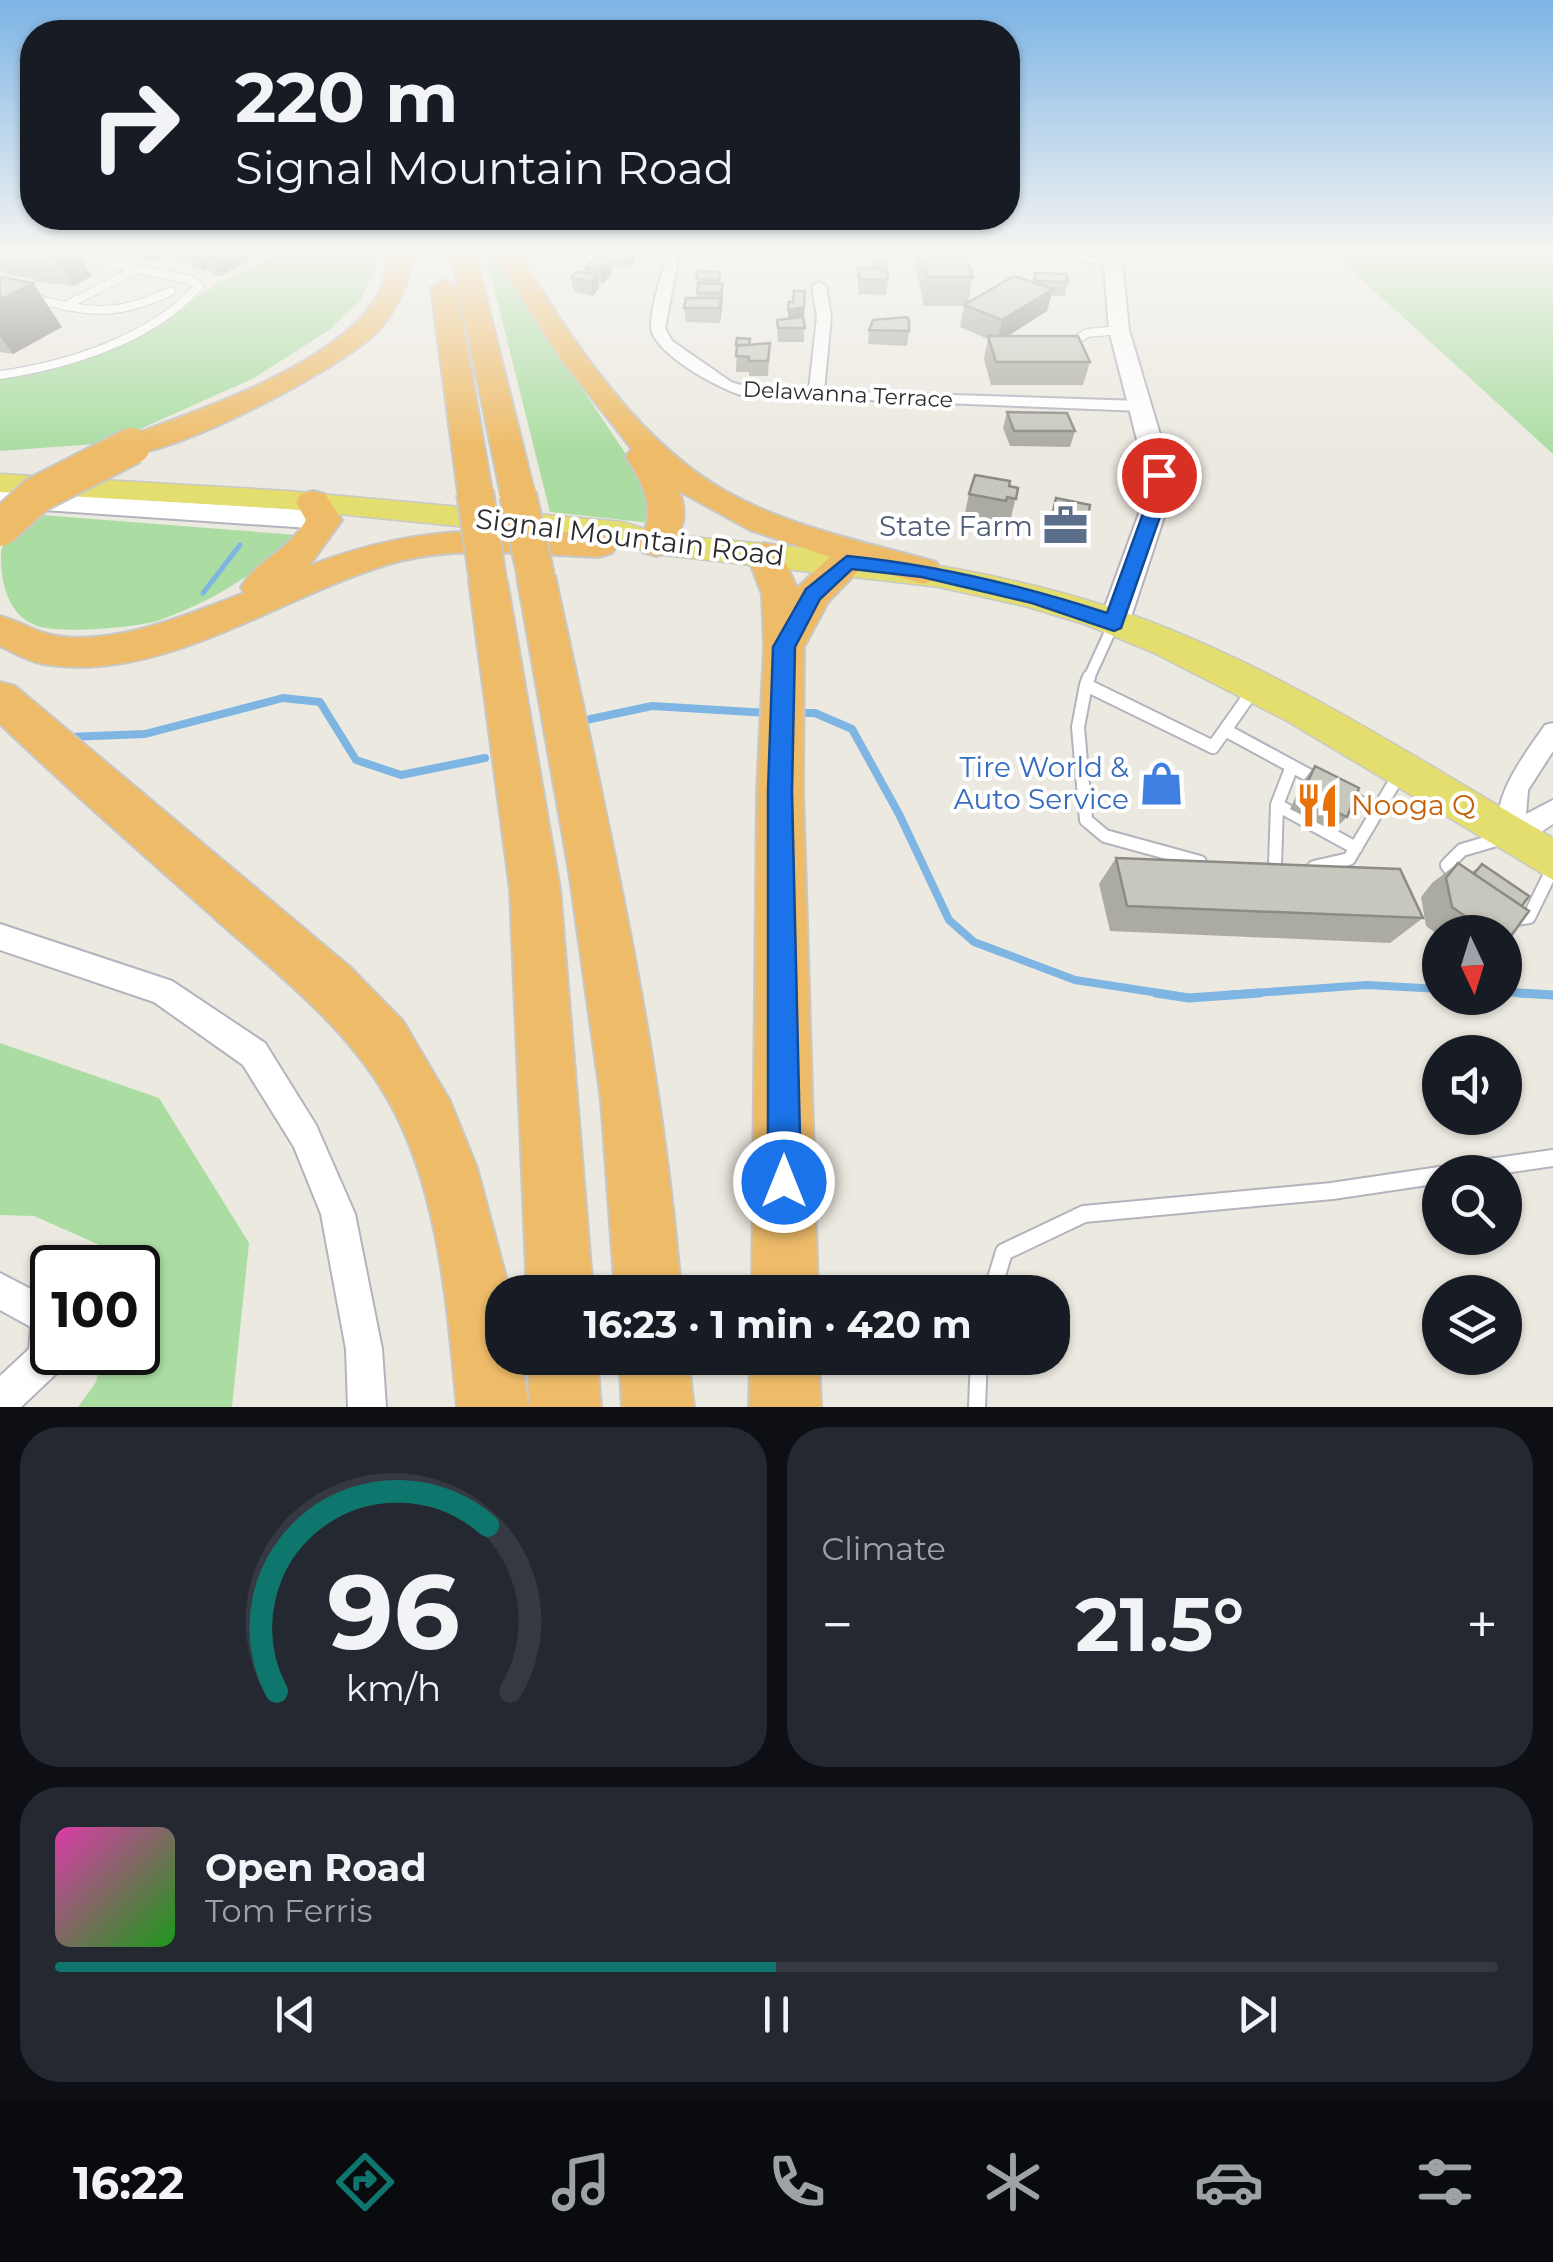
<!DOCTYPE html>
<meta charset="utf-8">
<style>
:root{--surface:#171b24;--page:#242831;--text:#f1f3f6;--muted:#9ea1a6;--line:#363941;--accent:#0f766e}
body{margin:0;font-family:Montserrat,sans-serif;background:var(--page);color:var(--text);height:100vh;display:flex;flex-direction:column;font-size:38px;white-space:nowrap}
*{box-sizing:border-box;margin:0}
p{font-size:32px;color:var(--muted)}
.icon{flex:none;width:55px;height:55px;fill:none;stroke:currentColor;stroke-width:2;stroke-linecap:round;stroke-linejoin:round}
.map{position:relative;height:1407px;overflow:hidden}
.details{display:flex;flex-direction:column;gap:20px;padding:20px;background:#0d0f14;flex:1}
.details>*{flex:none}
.guide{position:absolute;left:20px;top:20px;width:1000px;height:210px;border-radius:40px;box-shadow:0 2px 8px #0004;background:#171b24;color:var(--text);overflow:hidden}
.needle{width:65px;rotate:176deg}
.fabs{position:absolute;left:1422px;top:915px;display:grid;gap:20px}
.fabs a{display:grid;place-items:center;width:100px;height:100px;border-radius:50%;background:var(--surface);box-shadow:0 2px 8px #0004;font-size:50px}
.speed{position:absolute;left:30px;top:1245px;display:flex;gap:20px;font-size:50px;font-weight:700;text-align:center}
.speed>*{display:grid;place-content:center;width:130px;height:130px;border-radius:50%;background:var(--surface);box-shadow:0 2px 8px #0004;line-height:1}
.speed .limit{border:5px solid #111;border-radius:15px;background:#fff;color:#111}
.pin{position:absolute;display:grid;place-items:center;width:85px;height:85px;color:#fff;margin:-42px;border:5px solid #fff;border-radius:50%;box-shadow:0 2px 10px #0007}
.me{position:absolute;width:110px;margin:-55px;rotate:0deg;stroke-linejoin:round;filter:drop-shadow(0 0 8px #0008)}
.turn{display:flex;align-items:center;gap:35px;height:210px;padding:0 50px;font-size:45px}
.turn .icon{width:130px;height:130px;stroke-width:2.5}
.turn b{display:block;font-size:70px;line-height:85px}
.big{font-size:75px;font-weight:700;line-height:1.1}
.details .tile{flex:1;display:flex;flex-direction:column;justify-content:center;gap:15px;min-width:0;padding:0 35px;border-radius:40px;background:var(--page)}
.details .dial{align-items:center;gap:0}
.dial svg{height:260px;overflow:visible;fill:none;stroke:var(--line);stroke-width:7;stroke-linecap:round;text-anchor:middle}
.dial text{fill:var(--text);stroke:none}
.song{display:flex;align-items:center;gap:30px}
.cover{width:120px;height:120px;border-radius:15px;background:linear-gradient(135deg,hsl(320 70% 55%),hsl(120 70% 35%))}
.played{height:10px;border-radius:5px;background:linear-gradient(90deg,var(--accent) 50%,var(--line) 50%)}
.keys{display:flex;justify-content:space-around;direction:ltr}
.heat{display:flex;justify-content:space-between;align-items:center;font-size:55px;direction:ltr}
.details .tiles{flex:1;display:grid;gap:20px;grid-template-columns:1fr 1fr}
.tile:last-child{grid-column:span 2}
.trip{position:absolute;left:485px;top:1275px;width:585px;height:100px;border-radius:40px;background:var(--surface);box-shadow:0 2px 8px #0004;font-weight:700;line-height:100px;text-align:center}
.tab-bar{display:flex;height:160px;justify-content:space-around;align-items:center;background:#090b0e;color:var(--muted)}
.tab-bar .icon{width:70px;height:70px}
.tab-bar .active{color:var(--accent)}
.tab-bar b{font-size:45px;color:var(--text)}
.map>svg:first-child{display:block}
</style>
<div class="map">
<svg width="1553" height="1407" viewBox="0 0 1553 1407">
<rect width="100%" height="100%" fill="#ece9e0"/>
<!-- green -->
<path fill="#abdda3" d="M284,253H383L360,301L329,330L254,378L109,443L0,451V378C75,371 140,339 200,295C224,277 257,266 284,253Z
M1333,253H1553V454Z
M486,256L494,257L658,502L660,524L550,512Z
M29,514L297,535C256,574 213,601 160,620C135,628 61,634 37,626C7,615 0,581 1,551C6,536 19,525 29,514Z
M0,1043L159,1098L249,1243L232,1407H78L96,1382L102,1353L138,1352V1268L118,1267L120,1254L34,1216L0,1215Z"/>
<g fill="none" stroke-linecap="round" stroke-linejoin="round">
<!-- stream-far2 -->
<path stroke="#7eb5e3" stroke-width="5" d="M203,593L240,545"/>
<!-- stream-far1 -->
<path stroke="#7eb5e3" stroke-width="8" d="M797,713H815L852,729L899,814L949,920L974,942L1075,980L1172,995
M586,720L652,706L768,713
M68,737L145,734L283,698L320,702L356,760L401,775L485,758
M1505,992L1553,995
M1226,995L1367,985L1440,989"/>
<!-- stream -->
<path stroke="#7eb5e3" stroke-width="9" d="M1156,993L1189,998L1260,993
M1518,993L1553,995"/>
<defs>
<path id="service-far3" d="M33,298C90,313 117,317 171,291
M65,306L137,269
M1067,346L1087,333L1119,330
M0,375C69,365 152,339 199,286L190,280L63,253"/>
<path id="service-far2" d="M1088,680L1114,623"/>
<path id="service-far1" d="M1089,677L1086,685L1213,747L1254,689
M1086,685L1078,727L1086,820L1105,836L1200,862
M1225,730L1321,782
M1292,766L1277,805L1356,848
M1342,793L1378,812
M1275,865L1277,805
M1314,867L1349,859L1400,773
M1457,879L1447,865L1462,850L1503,838
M1510,915L1517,919L1529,917L1553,868"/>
<path id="service" d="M1454,1172L1553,1158
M992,1292L1004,1252L1084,1214L1332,1191L1440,1175
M977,1407L979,1358"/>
<path id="minor" d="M662,253L679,254L665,328L672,341L731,382L748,387L809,390L817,317L812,286L819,282L826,286L831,317L824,391L1142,401L1150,406L1142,411L741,395C718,388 652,353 651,326C651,304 662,277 666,256Z
M1034,253H1073L1119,262L1112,266Z
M1553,723V751L1528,790L1526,814L1553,800V824C1538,833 1521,850 1503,844C1484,804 1524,756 1545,725Z
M0,924L172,981L265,1043L316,1125L355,1214L382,1349L386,1407H348L346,1349L321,1214L294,1147L243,1065L154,1002L0,950Z
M0,1273L52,1300V1352H65L60,1370L21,1407H0V1376L29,1349L31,1327L0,1310Z"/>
<path id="secondary" d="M1103,253H1121L1129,330L1172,475L1167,508L1129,623L1125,631L1114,634L1103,631L1099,623L1141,508L1146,475L1109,330Z
M0,491L324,511L337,520L324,529L0,507Z"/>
<path id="primary" d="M0,474L288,491L623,522L660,534C811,548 963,559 1109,607C1267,659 1410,755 1553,838V880L1287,721L1154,653L1087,625L1028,607L939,587L656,554L619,542L288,509L0,492Z"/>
<path id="motorway" d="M391,253H415C408,282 399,306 380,329C348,365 163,463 121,453L116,446L121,439C195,411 342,365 380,291C385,280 387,265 391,253Z
M451,253H475L535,495L530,502L518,506L506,502L501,495Z
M493,253H517C573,339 635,441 727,492C791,528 866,542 936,562L942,571L936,580L923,584L863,566L828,602L804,647L803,791L818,1292H752L757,791L764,647L762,594L747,555L752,546L765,543L778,546L797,588L830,557L750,530L679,491C689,515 682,531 669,552L656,556L643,552L638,544C659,510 644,487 626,456L632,449L561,359Z
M444,280L457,288L492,492L487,499L475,503L463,499L458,492L431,288Z
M313,491L325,494L342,520L309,566C418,524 485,530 599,533L612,537L617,545L612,553L599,557C534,555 464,545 400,561C286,591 165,685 43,664C28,661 14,653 0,646V616C15,620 29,628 44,633C104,651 189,614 244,593L241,587C257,560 291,549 306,520L296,502L301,494Z
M536,563L549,567L555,576C606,813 662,1050 681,1292H615L601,1100L569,871L517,576L523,567Z
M488,568L501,572L507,581L560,889L593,1292H527L510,889L469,581L475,572Z
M0,682L15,686L350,967L403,1021L450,1101L477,1168L510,1292H502V1358H521L529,1407H457C447,1305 439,1188 387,1098C346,1027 280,976 220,923C146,857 71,792 0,724Z
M528,1358H597L601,1407H529Z
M619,1358H688L694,1407H622Z
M750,1358H819L821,1407H749Z"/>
</defs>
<!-- service-far3 casing -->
<use href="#service-far3" stroke="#b3b3be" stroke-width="10"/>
<!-- service-far2 casing -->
<use href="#service-far2" stroke="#b3b3be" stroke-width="14"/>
<!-- service-far1 casing -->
<use href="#service-far1" stroke="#b3b3be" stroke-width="16"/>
<!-- service casing -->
<use href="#service" stroke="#b3b3be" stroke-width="20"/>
<!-- minor casing -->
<use href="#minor" stroke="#b3b3be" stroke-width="4"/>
<!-- secondary casing -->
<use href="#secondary" stroke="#b3b3be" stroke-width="4"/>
<!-- primary casing -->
<use href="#primary" stroke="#c8c8c8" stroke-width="3"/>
<!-- motorway casing -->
<use href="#motorway" stroke="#c8c8c8" stroke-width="4"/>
<!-- service-far3 -->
<use href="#service-far3" stroke="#fff" stroke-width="8"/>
<!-- service-far2 -->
<use href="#service-far2" stroke="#fff" stroke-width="10"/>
<!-- service-far1 -->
<use href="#service-far1" stroke="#fff" stroke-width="12"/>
<!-- service -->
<use href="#service" stroke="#fff" stroke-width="16"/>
<!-- minor -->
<use href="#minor" fill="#fff" fill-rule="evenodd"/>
<!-- secondary -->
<use href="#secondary" fill="#fff" fill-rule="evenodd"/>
<!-- primary -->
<use href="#primary" fill="#e3de6e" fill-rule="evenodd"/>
<!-- motorway -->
<use href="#motorway" fill="#eebc69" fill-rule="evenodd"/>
<defs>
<path id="motorway-bridge" d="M475,492L488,581
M518,495L536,576
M0,528L38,494L132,446"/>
</defs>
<!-- motorway-bridge casing -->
<use href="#motorway-bridge" stroke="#c8c8c8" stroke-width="40" stroke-linecap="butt"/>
<!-- motorway-bridge -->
<use href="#motorway-bridge" stroke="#eebc69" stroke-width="36"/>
</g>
<!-- wall -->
<path fill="#acaba3" d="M0,253H78L92,276L73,286L34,281L32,278L8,275L5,272L0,270Z
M115,253H261L221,276L211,274L208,268L203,271L193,268L190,263L171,259L168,254L160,258L146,260Z
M605,253H634L635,261L628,268L611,266L612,274L602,284H598L599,288L593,296L574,292L571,278L586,273L585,268L606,259Z
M913,253H965L973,277L968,302L1032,282L1034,273L1068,282L1065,296H1051L1047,311L1007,336L1090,362L1083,385H991L984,359L988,339L960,327L964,306H924Z
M887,261L888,280L886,295L858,294V268L872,269L873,266Z
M720,272L723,298L720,323L686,322L684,308L697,298L696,278Z
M0,278L62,327L13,354L0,352Z
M777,320L804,322V342H778Z
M869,330L909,331L907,346L868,344Z
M737,338L751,345L770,343L768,376H749V372H736Z
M1007,412L1075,431L1070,447L1010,446L1003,428Z
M1009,486L1018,488L1010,522L1001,521L1000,525L964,518L969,494Z
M1056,498L1087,524L1081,539L1047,532Z
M1315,766L1347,817L1333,831L1290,809L1303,781Z
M1116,858L1423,918L1390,943L1110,931L1099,884Z
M1458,863L1471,873L1482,864L1522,906L1511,936L1505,940V932H1440V936L1426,926L1421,897L1432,883Z"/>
<!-- shaded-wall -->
<path fill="#8c8b85" d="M52,253H78L92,276L73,286Z
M142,253H168V254L160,258L146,260Z
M194,253H200L208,268L203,271Z
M209,253H261L221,276Z
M627,253H634L635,261L628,268Z
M610,260L612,274L602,284L600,270Z
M597,274L599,288L593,296L591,282Z
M33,283L62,327L13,354L0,336V300Z
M723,284V298L720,323V308Z
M1053,289L1047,311L997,343L1002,320Z
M805,291L804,322L788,324V310Z"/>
<!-- building -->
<path fill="#c8c7be" stroke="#8c8b85" stroke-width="2.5" d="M922,253H965L973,277H928Z
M596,258L610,260L600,270L585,268Z
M872,260L887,261V267L873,266Z
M858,268L880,269L887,272L888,280L859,279Z
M698,271L720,272L718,281L696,278Z
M576,272L597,274L591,282L571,278Z
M1034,273L1066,274L1068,282L1036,281Z
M1014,276L1053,289L1002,320L964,305Z
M2,277L33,283L0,300V278Z
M699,283L723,284L721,293H697Z
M794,291H805L804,307L788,310L789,302H793Z
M686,298H721L720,308H684Z
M803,317L805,328H778L777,320Z
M907,317L909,321V331L869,330L873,320Z
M988,336H1078L1090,362H996Z
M737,338L750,339L749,345H736Z
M770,343L768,361H749V357L736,356L737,346Z
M1007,412L1067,413L1075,431H1014Z
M975,475L1010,481L1009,486L1018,488L1016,499L1007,497L1006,501L969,494Z
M1056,498L1090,505L1087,524L1052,516Z
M1315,766L1359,788L1347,817L1302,795Z
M1116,858L1400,869L1423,918L1127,906Z
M1458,863L1529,911L1511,936L1492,923L1486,931L1452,907L1446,878Z
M1482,864L1529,896L1522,906L1474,874Z"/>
<!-- sky -->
<linearGradient id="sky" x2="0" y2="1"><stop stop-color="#7db4e6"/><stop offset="0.56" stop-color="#f6f5f1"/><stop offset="1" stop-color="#f6f5f1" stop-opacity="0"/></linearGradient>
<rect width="1553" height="450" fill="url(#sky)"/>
<!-- route -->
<path fill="#1a73e8" stroke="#114b97" stroke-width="2.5" d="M1159,469L1168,475L1163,508L1121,628L1114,631L1032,603L922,577L852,569L820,599L795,647L792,791L801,1182L796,1193L784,1198L773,1193L768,1182V791L773,647L806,589L847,556C937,565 1021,585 1107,613L1145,508L1150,475Z"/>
<!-- icons -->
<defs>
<symbol id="office-bare" viewBox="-9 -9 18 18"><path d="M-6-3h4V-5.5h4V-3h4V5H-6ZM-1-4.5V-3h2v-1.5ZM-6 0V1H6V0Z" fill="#5c6f8a" stroke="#fff" stroke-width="2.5" paint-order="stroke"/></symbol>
<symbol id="shop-bare" viewBox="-9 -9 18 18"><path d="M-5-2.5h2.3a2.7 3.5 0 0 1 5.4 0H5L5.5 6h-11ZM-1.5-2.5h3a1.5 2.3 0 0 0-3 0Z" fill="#3f7fe0" stroke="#fff" stroke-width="2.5" paint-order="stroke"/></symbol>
<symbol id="restaurant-bare" viewBox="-9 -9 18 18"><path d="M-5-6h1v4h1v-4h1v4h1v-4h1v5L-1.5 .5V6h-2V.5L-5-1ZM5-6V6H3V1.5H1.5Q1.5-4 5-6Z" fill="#e8710a" stroke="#fff" stroke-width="2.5" paint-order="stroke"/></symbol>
</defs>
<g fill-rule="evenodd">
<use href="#office-bare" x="1034" y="494" width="63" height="63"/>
<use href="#shop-bare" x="1130" y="752" width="63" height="63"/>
<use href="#restaurant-bare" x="1286" y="774" width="63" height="63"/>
</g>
<g text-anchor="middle" stroke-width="8" stroke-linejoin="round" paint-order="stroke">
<!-- far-street labels -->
<g font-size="22" fill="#2c2c2c" stroke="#fff">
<text transform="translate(848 394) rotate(3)" y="8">Delawanna Terrace</text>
</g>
<!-- service labels -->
<g font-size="28" fill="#4e5e75" stroke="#fff" text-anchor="end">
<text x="1033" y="536">State Farm</text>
</g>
<!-- street labels -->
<g font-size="28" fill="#2c2c2c" stroke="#fff">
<text transform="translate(630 537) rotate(7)" y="10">Signal Mountain Road</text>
</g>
<!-- shop labels -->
<g font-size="28" fill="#366cbe" stroke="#fff" text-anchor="end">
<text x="1129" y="777">Tire World &amp;<tspan x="1129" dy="32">Auto Service</tspan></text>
</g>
<!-- food labels -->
<g font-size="28" fill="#c56008" stroke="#fff" text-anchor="start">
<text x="1351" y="815">Nooga Q</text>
</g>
</g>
</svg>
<div class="fabs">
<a><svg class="needle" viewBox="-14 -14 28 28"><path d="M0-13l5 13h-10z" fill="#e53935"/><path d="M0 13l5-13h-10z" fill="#9ea1a6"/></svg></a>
<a><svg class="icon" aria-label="sound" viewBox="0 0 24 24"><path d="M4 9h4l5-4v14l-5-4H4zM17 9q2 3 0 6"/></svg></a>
<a><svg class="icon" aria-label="search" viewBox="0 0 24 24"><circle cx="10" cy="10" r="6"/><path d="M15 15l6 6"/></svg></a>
<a><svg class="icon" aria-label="layers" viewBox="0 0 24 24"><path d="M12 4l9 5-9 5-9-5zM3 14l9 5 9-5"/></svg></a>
</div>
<div class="speed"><div class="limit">100</div></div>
<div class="pin" style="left:1159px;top:475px;background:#d93025"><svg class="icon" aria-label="arrive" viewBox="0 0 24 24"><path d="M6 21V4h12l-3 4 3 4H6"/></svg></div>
<svg class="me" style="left:784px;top:1182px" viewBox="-20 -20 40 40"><circle r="17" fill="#1a73e8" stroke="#fff" stroke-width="3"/><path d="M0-11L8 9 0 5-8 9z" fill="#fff"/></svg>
<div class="trip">16:23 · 1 min · 420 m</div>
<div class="guide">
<div class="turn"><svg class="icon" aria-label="right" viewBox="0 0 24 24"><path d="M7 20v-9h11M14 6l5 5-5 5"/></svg><div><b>220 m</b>Signal Mountain Road</div></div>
</div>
</div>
<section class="details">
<div class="tiles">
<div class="tile dial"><svg viewBox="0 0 100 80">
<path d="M14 69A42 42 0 1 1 86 69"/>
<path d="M14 69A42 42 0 0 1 79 18" stroke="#0f766e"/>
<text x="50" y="56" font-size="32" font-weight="700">96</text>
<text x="50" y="72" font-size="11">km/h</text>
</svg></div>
<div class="tile"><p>Climate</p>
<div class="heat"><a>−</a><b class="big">21.5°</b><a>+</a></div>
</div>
<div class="tile">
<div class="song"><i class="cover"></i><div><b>Open Road</b><p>Tom Ferris</p></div></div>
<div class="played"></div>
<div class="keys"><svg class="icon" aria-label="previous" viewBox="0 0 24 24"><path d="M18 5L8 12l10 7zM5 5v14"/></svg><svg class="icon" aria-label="pause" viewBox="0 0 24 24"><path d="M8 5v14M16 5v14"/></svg><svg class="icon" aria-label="next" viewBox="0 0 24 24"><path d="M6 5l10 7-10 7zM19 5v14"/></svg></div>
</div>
</div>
</section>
<nav class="tab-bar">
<b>16:22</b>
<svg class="icon active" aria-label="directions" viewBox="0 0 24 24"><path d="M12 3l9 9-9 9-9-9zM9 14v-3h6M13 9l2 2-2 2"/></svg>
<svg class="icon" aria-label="music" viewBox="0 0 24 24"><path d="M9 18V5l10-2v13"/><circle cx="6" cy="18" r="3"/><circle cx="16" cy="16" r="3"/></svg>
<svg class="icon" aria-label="phone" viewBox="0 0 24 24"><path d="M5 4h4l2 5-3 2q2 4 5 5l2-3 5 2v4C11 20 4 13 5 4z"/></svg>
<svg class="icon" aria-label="climate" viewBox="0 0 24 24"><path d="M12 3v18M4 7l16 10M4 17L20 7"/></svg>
<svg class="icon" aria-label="car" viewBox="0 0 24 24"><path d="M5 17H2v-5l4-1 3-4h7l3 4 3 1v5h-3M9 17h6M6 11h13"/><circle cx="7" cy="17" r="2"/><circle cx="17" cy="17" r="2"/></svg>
<svg class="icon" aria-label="filters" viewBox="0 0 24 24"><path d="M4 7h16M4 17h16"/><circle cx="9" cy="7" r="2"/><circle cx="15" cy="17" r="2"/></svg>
</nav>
